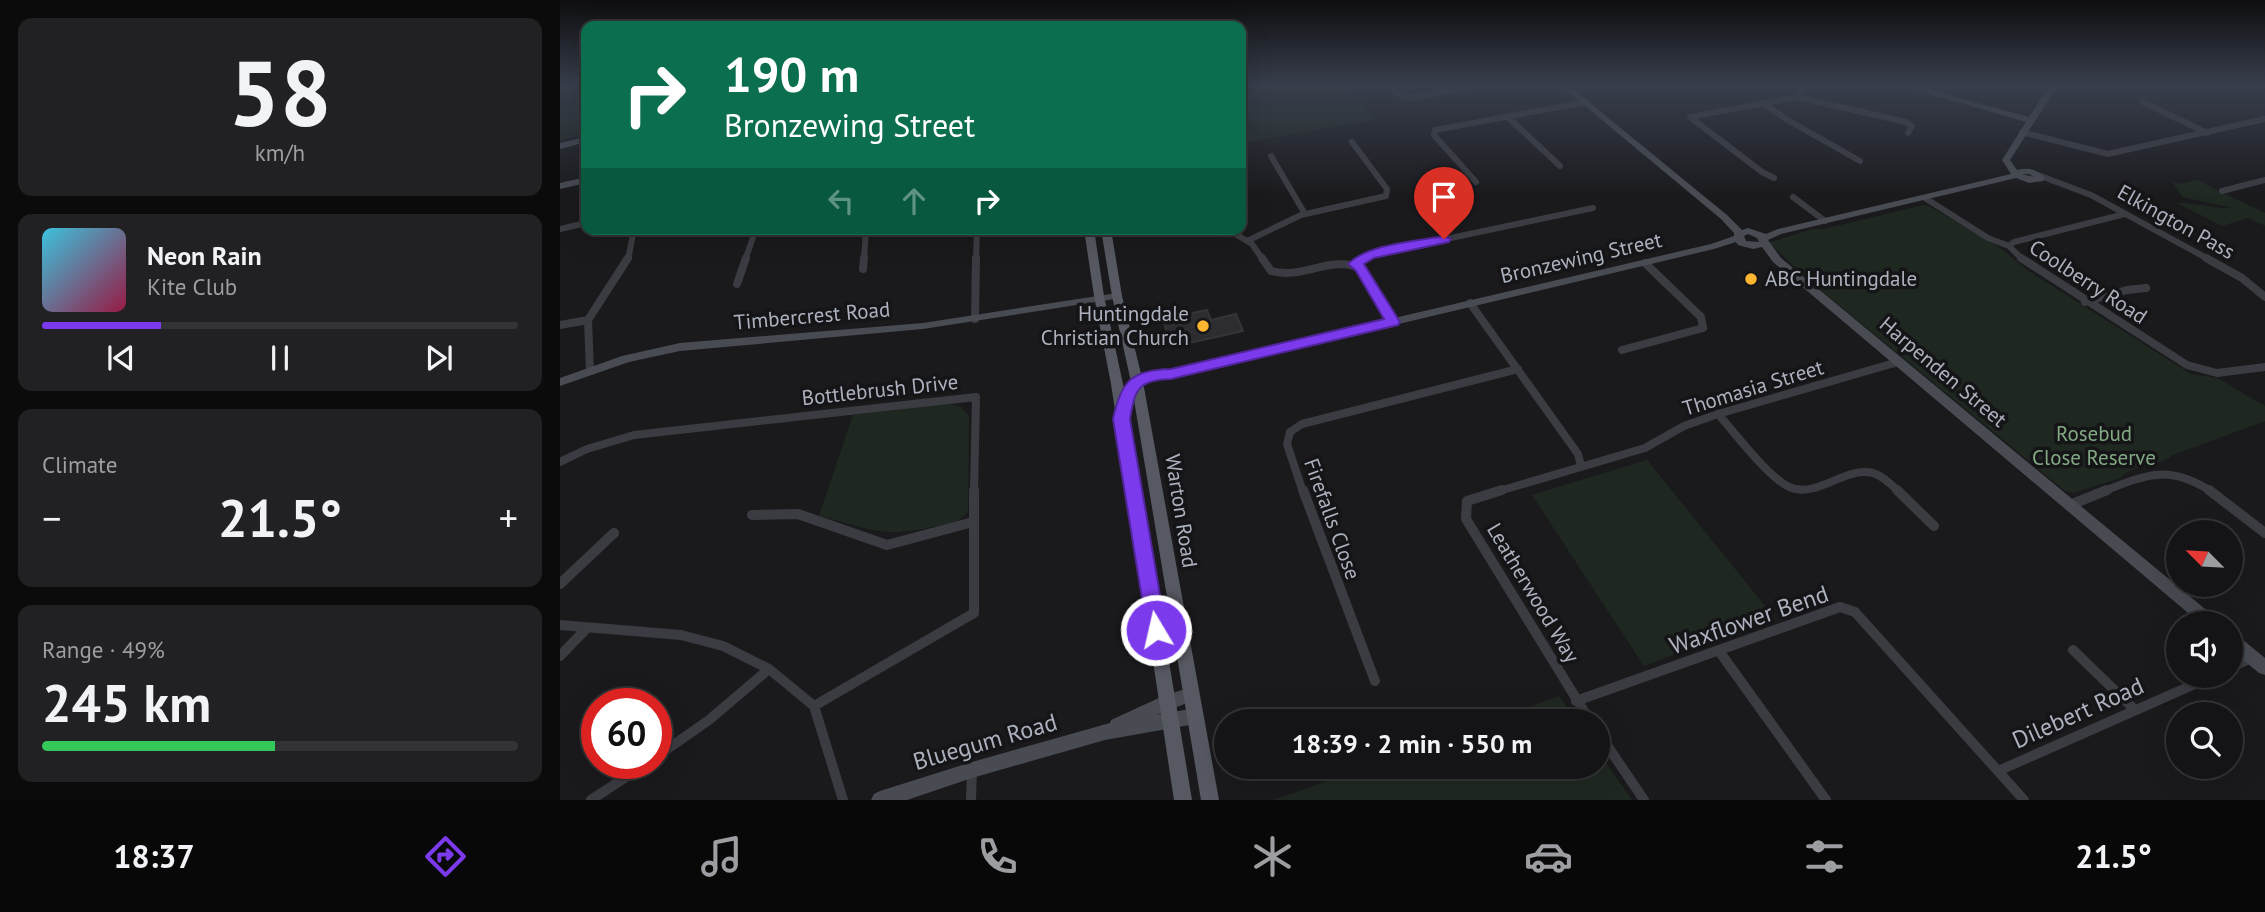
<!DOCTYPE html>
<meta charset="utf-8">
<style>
:root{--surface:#141416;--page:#212123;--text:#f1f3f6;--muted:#9d9ea1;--line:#333335;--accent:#7c3aed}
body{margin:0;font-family:"PT Sans",sans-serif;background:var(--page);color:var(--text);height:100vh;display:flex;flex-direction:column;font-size:26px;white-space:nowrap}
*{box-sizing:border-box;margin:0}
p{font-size:23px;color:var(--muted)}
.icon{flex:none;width:38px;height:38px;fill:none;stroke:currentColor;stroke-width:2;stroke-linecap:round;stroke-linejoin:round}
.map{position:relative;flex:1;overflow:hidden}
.drawer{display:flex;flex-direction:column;gap:18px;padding:18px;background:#0b0b0c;width:560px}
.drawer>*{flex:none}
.top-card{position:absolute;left:21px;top:21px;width:665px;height:214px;border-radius:14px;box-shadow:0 7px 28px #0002,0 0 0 2px var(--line);background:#0b6e4f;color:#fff;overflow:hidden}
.needle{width:46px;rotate:294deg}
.buttons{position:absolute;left:1606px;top:520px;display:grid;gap:14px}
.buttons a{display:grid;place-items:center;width:77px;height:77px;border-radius:50%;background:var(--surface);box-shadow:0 7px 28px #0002,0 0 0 2px var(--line);font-size:35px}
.speed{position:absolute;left:21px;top:688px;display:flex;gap:14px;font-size:35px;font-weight:700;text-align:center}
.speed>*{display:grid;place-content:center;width:91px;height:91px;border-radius:50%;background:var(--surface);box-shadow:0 7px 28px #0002,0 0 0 2px var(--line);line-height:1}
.speed .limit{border:10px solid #d22;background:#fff;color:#111}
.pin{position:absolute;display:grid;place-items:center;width:60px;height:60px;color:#fff;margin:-72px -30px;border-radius:50% 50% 50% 0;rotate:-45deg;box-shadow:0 0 7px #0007}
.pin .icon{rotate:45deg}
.me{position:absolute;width:77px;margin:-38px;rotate:351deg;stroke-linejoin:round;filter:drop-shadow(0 0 5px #0008)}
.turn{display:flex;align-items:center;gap:24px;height:147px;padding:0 28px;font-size:32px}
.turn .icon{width:91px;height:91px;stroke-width:2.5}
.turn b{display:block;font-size:49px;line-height:60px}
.lanes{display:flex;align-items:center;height:66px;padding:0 28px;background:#0003;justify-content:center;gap:35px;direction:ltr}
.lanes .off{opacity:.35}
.big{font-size:52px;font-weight:600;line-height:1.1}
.drawer .widget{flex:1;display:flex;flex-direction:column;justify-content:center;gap:10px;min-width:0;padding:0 24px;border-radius:14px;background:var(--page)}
.drawer .dial{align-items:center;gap:0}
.dial b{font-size:91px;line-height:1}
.song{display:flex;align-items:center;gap:21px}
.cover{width:84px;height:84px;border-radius:10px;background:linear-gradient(135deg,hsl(190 70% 55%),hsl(340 70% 35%))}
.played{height:7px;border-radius:4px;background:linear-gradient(90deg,var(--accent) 25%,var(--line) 25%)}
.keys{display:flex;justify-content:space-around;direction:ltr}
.heat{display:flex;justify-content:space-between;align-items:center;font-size:38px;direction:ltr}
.charge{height:10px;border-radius:5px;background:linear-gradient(90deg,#34c759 49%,var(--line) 0)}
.trip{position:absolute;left:654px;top:709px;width:396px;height:70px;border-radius:35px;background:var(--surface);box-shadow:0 7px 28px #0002,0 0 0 2px var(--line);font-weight:600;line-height:70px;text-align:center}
.tab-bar{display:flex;height:112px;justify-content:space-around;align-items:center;background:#080809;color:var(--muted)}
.tab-bar .icon{width:49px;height:49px}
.tab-bar .on{color:var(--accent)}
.tab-bar b{font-size:32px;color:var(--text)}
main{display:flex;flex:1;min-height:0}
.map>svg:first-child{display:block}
</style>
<main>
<section class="drawer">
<div class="widget dial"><b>58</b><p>km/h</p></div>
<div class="widget">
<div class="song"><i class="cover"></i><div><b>Neon Rain</b><p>Kite Club</p></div></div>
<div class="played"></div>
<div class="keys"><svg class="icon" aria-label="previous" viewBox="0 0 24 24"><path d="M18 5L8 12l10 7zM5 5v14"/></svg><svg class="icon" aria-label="pause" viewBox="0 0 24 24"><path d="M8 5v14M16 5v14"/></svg><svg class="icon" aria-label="next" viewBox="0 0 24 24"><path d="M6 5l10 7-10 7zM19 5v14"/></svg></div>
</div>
<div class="widget"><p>Climate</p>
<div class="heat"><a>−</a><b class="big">21.5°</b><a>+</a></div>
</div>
<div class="widget"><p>Range · 49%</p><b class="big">245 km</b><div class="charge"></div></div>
</section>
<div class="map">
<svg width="1705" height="800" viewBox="0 0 1705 800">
<rect width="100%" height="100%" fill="#1a1a1d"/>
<!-- green -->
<path fill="#1f2820" d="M0,85H26V132L0,141Z
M719,85H787L815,120L681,143V91Z
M1637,180L1705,213V226L1688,218L1662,226L1617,203C1637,202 1653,209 1673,208L1622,197L1612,181L1619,184Z
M1363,205L1369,206L1439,247L1467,270L1631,374L1657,378L1705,406V421L1613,455C1598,468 1574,463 1560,478L1513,493L1504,490L1251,282L1209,243L1252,229H1264Z
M387,404L401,407L409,416L408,511C402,521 392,523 381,525C323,539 314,530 259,516L293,415Z
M1087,460L1214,617L1084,666L972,495Z
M999,696L1016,721H931Z
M1038,751L1072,800H714L806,767L1038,766Z"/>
<!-- building -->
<path fill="#2d2d31" stroke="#343439" stroke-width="2" d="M647,310L651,320L676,314L683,331L611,347L603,319Z"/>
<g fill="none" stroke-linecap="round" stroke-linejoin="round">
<!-- street-far2 -->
<path stroke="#3b3c42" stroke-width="6" d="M830,85L839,95L849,98L920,85
M1377,94L1386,85
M1237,97L1346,122L1352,126L1348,133
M1583,102L1647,133
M1203,103L1226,119L1300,161
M950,119L1000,166
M1462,132L1548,154L1705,119
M711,156L745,214
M1478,175L1531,195L1650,260
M1214,178L1202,172L1130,117L1237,97L1243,85
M916,182L874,135L875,130L1026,102
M1662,191L1705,180
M1233,197L1265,221
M1365,198L1428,238L1449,246
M0,229L26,223
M667,229L692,244L703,260
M687,241L741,215L826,196L827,189L792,142
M68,260L74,229
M185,260L196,229
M304,260L306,229
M416,260L417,229
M801,260L810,255L1033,208
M1463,260L1449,246L1454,242L1565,214"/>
<!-- street-far1 -->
<path stroke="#3b3c42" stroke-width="8" d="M702,258L711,271C742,280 770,255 801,268L833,322
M1461,258L1627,365L1657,373L1705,367
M1646,258L1682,278L1705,297
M795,264L804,258
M303,269L304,258
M177,284L186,258
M1525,302L1567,290L1586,288
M910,303L1018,454L1021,466
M415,319L416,258
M0,325L28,320
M1062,350L1143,328L1141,317L1085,263
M30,371L28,320L68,258
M1158,414C1175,433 1208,477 1229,487C1257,499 1285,466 1313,473C1323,476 1332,485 1339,492
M0,462L27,449L74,435L416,397L414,492
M743,492L727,444L730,432L742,424L958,369
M936,492L1085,448L1124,426L1158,414L1338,362
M1542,492C1587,474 1609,464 1652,492"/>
<!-- street -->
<path stroke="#3b3c42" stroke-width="10" d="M743,490L815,681
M942,490L907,501L906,519L1030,721
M1337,490L1374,526
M1649,490L1705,533
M1510,505L1547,490
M192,515L238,514L327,545L413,522
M0,584L54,533
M0,625L121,635L163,646L209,669L254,706L283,800
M1513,650L1575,710
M1159,651L1266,800
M0,656L27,628
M1671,667L1692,658
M1016,701L1280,607L1295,612L1464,800
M254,706L414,613V490
M1038,732L1084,800
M96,757L149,720L209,669
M1438,771L1653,676
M31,800L87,763
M411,800L412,770"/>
<!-- secondary -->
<path fill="#484b52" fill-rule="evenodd" d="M1000,85H1008L1167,215L1182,230L1188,228L1206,234L1218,229L1451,174L1442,160L1466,122L1339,85H1351L1469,117L1490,85H1498L1450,160L1457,170C1468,167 1478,169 1485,179L1483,181L1469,183L1456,178L1221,234L1208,240L1221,258L1656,618L1659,623H1640L1213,262L1202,247L1193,249L1178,245L1176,242L1154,249L611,378C579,376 577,391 566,415H558L556,412C562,383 582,368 611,370L1151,244L1174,236V233L1161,219ZM1462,174H1469L1474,177ZM1188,234L1197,238L1199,242L1186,241L1184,236Z
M26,137V142L0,149V143Z
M26,177V183L0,189V183Z
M557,293L561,294L562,296L561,298L363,329L120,351L69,362L0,386V378L62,356L120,343L363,323Z
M1671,633L1677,635L1705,658V675L1699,673L1671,650Z
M631,687L637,689L639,694L637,699L597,715L635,708L641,711L643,716L641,721L635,724L545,740L412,778L347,800H311L314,794L320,791L412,762L550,723L551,720L601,697Z"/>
<!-- primary -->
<path fill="#565961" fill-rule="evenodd" d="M524,229H534L544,296L563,384L632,800H614L551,384L534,296Z
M541,229H551L562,296L583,382L659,800H641L571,382L552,296Z"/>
</g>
<!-- sky -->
<linearGradient id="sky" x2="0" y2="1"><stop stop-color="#0e0e10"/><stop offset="0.43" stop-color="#383e4c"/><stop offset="1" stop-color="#383e4c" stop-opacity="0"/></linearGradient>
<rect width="1705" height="197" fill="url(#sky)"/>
<!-- route -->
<path fill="#7c3aed" stroke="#51269a" stroke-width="2" d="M884,236L891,239L889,242L814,258L804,264L840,322L838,325L611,379C578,380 575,389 570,419L606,630L603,636L596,639L588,636L553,419C561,381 571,370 611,369L824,319L796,271L788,264C807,244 857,241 884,236Z"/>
<!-- markers -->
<g fill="#ffb530" stroke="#151518" stroke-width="2.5">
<circle cx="1191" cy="279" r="7"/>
<circle cx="643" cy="326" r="7"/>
</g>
<g text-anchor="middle" stroke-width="7" stroke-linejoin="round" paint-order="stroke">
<!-- street labels -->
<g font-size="21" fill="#acb1bd" stroke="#151518">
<text transform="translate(1616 222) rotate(29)" y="7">Elkington Pass</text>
<text transform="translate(1021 258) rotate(-13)" y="7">Bronzewing Street</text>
<text transform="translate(1528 282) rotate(33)" y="7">Coolberry Road</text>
<text transform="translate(252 316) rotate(-5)" y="7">Timbercrest Road</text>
<text transform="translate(1383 372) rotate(40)" y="7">Harpenden Street</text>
<text transform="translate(1193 388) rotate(-17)" y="7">Thomasia Street</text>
<text transform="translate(320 390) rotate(-6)" y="7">Bottlebrush Drive</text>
<text transform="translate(621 511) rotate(81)" y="7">Warton Road</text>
<text transform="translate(772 519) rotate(70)" y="7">Firefalls Close</text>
<text transform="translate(973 593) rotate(59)" y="7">Leatherwood Way</text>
</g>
<!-- poi labels -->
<g font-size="21" fill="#acb1bd" stroke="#151518" text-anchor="start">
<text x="1205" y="286">ABC Huntingdale</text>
<text x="629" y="321" text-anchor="end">Huntingdale<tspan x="629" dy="24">Christian Church</tspan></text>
</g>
<!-- park labels -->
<g font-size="21" fill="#82a983" stroke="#151518">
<text x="1534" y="441">Rosebud<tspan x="1534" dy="24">Close Reserve</tspan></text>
</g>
<!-- near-street labels -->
<g font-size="24" fill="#acb1bd" stroke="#151518">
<text transform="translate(1189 620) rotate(-19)" y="8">Waxflower Bend</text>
<text transform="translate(1518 713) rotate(-24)" y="8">Dilebert Road</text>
<text transform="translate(425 742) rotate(-16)" y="8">Bluegum Road</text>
</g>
</g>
</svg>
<div class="buttons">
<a><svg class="needle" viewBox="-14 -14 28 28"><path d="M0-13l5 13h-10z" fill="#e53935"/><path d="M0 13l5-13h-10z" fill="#9d9ea1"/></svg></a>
<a><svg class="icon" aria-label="sound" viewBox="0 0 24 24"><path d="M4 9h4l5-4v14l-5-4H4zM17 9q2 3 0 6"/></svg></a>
<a><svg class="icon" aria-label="search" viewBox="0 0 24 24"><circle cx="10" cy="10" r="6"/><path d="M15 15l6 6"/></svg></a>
</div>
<div class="speed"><div class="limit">60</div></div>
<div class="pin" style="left:884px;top:239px;background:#d93025"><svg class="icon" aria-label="arrive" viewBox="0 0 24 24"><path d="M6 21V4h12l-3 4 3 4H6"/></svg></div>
<svg class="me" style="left:596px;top:630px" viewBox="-20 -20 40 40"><circle r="17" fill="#7c3aed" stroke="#fff" stroke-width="3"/><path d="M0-11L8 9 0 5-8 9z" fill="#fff"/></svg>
<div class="trip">18:39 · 2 min · 550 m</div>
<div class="top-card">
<div class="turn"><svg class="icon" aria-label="right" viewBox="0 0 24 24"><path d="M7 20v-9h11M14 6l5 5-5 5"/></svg><div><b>190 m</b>Bronzewing Street</div></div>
<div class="lanes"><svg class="icon off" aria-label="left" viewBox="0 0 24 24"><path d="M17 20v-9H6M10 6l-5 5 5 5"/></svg><svg class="icon off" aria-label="ahead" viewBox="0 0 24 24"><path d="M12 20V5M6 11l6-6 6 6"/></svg><svg class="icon" aria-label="right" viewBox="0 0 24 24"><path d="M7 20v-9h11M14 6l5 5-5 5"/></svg></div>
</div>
</div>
</main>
<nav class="tab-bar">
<b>18:37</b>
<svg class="icon on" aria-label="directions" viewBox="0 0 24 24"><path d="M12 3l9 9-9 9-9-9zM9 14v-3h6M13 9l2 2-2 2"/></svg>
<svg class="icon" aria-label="music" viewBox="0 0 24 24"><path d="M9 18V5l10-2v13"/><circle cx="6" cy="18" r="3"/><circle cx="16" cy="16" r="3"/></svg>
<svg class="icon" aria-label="phone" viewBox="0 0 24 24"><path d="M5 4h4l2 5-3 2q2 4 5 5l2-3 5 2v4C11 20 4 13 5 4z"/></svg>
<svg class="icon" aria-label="climate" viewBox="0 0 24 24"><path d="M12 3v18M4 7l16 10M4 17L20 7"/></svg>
<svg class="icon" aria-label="car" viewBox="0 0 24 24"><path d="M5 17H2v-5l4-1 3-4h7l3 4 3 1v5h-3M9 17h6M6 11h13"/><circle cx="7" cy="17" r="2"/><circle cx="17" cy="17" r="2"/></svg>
<svg class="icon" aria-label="filters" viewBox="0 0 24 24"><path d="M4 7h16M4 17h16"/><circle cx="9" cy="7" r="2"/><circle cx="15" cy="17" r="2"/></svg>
<b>21.5°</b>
</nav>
